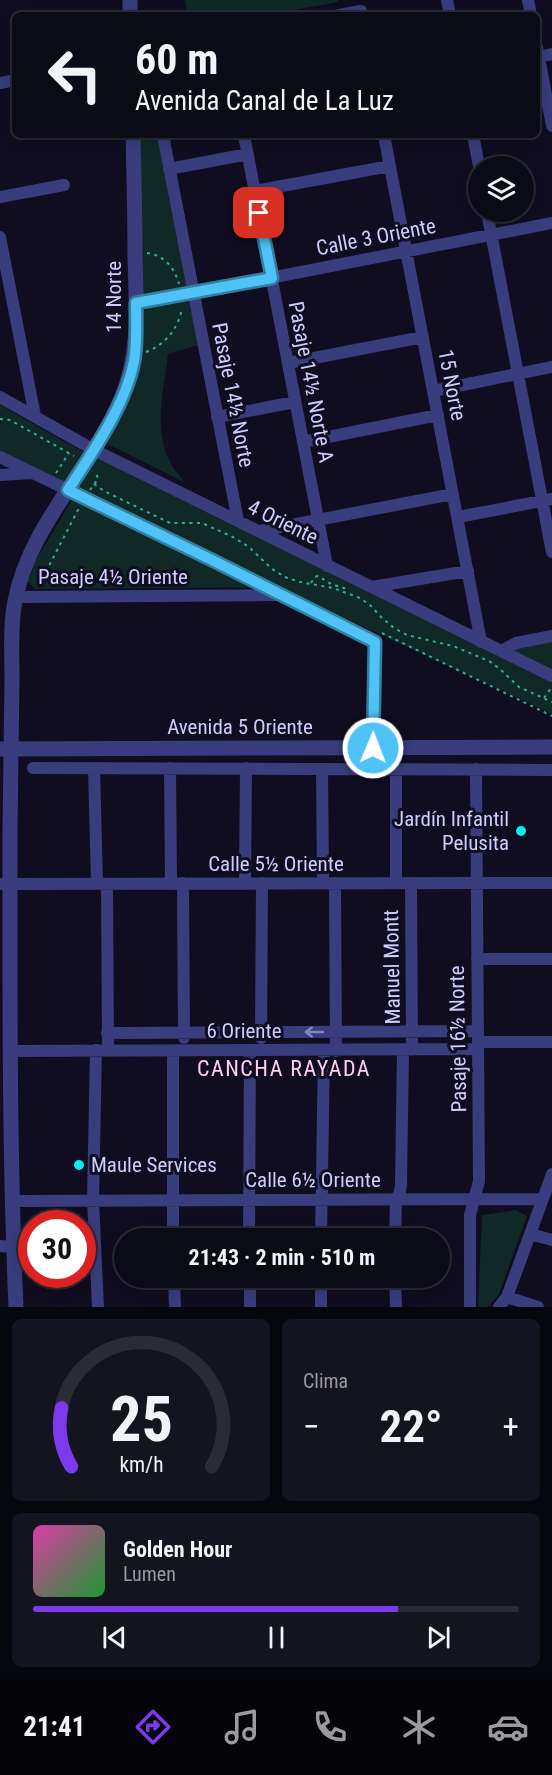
<!DOCTYPE html>
<html lang="es">
<meta charset="utf-8">
<style>
:root{--surface:#0b0a17;--page:#141320;--text:#f1f3f6;--muted:#9a9aa1;--line:#2b2b36;--accent:#7c3aed}
body{margin:0;font-family:"Roboto Condensed",sans-serif;background:var(--page);color:var(--text);height:100vh;display:flex;flex-direction:column;font-size:22px;white-space:nowrap}
*{box-sizing:border-box;margin:0}
p{font-size:20px;color:var(--muted)}
.icon{flex:none;width:33px;height:33px;fill:none;stroke:currentColor;stroke-width:2;stroke-linecap:round;stroke-linejoin:round}
.map{position:relative;height:1307px;overflow:hidden}
.panel{display:flex;flex-direction:column;gap:12px;padding:12px;background:#06060d;flex:1}
.panel>*{flex:none}
.hud{position:absolute;left:12px;top:12px;width:528px;height:126px;border-radius:9px;box-shadow:0 3px 15px #0003,0 0 0 2px var(--line);background:#0b0a17;color:var(--text);overflow:hidden}
.buttons{position:absolute;left:468px;top:156px;display:grid;gap:12px}
.buttons a{display:grid;place-items:center;width:66px;height:66px;border-radius:50%;background:var(--surface);box-shadow:0 3px 15px #0003,0 0 0 2px var(--line);font-size:30px}
.speed{position:absolute;left:18px;top:1210px;display:flex;gap:12px;font-size:30px;font-weight:700;text-align:center}
.speed>*{display:grid;place-content:center;width:78px;height:78px;border-radius:50%;background:var(--surface);box-shadow:0 3px 15px #0003,0 0 0 2px var(--line);line-height:1}
.speed .limit{border:9px solid #d22;background:#fff;color:#111}
.pin{position:absolute;display:grid;place-items:center;width:51px;height:51px;color:#fff;margin:-26px;border-radius:12px;box-shadow:0 3px 9px #0006}
.me{position:absolute;width:66px;margin:-33px;rotate:1deg;stroke-linejoin:round;filter:drop-shadow(0 0 4px #0008)}
.turn{display:flex;align-items:center;gap:21px;height:126px;padding:0 24px;font-size:27px}
.turn .icon{width:78px;height:78px;stroke-width:2.5}
.turn b{display:block;font-size:42px;line-height:51px}
.big{font-size:45px;font-weight:700;line-height:1.1}
.panel .widget{flex:1;display:flex;flex-direction:column;justify-content:center;gap:9px;min-width:0;padding:0 21px;border-radius:9px;background:var(--page)}
.panel .dial{align-items:center;gap:0}
.dial svg{height:156px;overflow:visible;fill:none;stroke:var(--line);stroke-width:7;stroke-linecap:round;text-anchor:middle}
.dial text{fill:var(--text);stroke:none}
.song{display:flex;align-items:center;gap:18px}
.cover{width:72px;height:72px;border-radius:9px;background:linear-gradient(135deg,hsl(320 70% 55%),hsl(130 70% 35%))}
.played{height:6px;border-radius:3px;background:linear-gradient(90deg,var(--accent) 75%,var(--line) 75%)}
.keys{display:flex;justify-content:space-around;direction:ltr}
.heat{display:flex;justify-content:space-between;align-items:center;font-size:33px;direction:ltr}
.panel .tiles{flex:1;display:grid;gap:12px;grid-template-columns:1fr 1fr}
.widget:last-child{grid-column:span 2}
.trip{position:absolute;left:114px;top:1228px;width:336px;height:60px;border-radius:30px;background:var(--surface);box-shadow:0 3px 15px #0003,0 0 0 2px var(--line);font-weight:700;line-height:60px;text-align:center}
.tab-bar{display:flex;height:96px;justify-content:space-around;align-items:center;background:#040409;color:var(--muted)}
.tab-bar .icon{width:42px;height:42px}
.tab-bar .active{color:var(--accent)}
.tab-bar b{font-size:27px;color:var(--text)}
.map>svg:first-child{display:block}
</style>
<div class="map">
<svg width="552" height="1307" viewBox="0 0 552 1307">
<rect width="100%" height="100%" fill="#0f0d1f"/>
<!-- green -->
<path fill="#102926" d="M185,0H338V2L266,15H187Z
M136,135H160L202,344L168,354C164,389 154,425 168,458C172,467 179,475 184,482L97,439L136,368Z
M0,405L76,448L552,682V714L278,587L35,589L28,582L36,560L78,490L0,451Z
M552,640V671L514,652L513,648Z
M516,1210L527,1216L499,1294L488,1307H478L482,1215Z"/>
<g fill="none" stroke-linecap="round" stroke-linejoin="round">
<!-- path -->
<path stroke="#30ae9b" stroke-width="2" stroke-dasharray="3 4.5" stroke-linecap="butt" d="M147,253C164,255 175,268 179,284
M146,352C166,344 178,329 182,308
M0,419L10,420L74,456
M56,473L69,453
M94,484L104,491L170,523H202L233,537L249,547L272,569L285,577L300,582L333,588L360,598L370,605L381,617L394,628L407,635L453,646L489,661L500,669L519,687L552,702
M90,490L98,479L96,472
M311,583L315,577L318,576L331,584L347,589
M39,585L79,508
M382,633L552,716
M544,698L551,688H552"/>
<!-- minor -->
<path stroke="#393d7d" stroke-width="12" d="M447,0L450,15
M528,0L531,15
M339,15L361,11
M537,47L552,126
M539,57L552,54
M0,83L15,80
M163,135L238,521
M244,135L327,566
M384,135L481,642
M473,135L479,166
M169,169L248,154
M255,191L390,166
M0,197L64,185
M487,212L552,552
M0,237L35,416
M136,304L552,223
M288,363L423,337
M433,391L552,367
M0,397L94,450L552,676
M217,417L295,402
M303,442L438,415
M0,457L212,560L375,643L373,748
M0,475L32,473
M458,517L552,499
M260,531L453,494
M372,587L468,571
M16,597L279,595
M501,651L516,643L552,636
M33,768L552,770
M94,768L97,883
M170,768L171,884
M322,769L323,883
M183,883L184,1038
M245,883L246,768
M335,883L336,1051
M396,883V769
M411,883L412,1050
M0,884L552,883
M107,884L108,1051
M477,959H552
M107,1033L478,1031
M261,1038L262,883
M478,1042H552
M96,1050L93,1200L98,1307
M9,1051L478,1049
M11,1201L543,1199
M530,1234L552,1240
M173,1239V1051
M249,1239L250,1050
M321,1239L324,1050
M395,1239L396,1200L400,1192L401,1185L403,1050
M0,1246L13,1247
M174,1278L175,1307
M250,1278V1307
M321,1278V1307
M395,1278L396,1307
M507,1297L538,1307
M470,1307V1215L479,1181L476,769
M499,1307L507,1297L552,1174"/>
<!-- tertiary -->
<path stroke="#393d7d" stroke-width="15" d="M130,0V15
M0,749L552,747
M16,1307C9,1148 10,989 10,830C11,780 11,729 12,679C12,653 10,626 15,601C29,526 92,468 121,399C141,353 136,304 135,256C135,216 134,175 133,135"/>
</g>
<!-- one-way arrows -->
<defs><path id="oneway-shaft" d="M-6 0H5M1.5-3L5.5 0L1.5 3" fill="none" stroke-width="1.6" stroke-linecap="round" stroke-linejoin="round" transform="scale(1.5)"/></defs>
<use stroke="#8485be" href="#oneway-shaft" transform="translate(314 1032) rotate(-180)"/>
<g fill="none" stroke-linecap="round" stroke-linejoin="round">
<defs>
<path id="route" d="M259,213L272,278L136,303C136,320 137,338 135,354C130,399 92,453 68,490L212,560L375,642L373,748"/>
</defs>
<!-- route casing -->
<use href="#route" stroke="#337fa1" stroke-width="15"/>
<!-- route -->
<use href="#route" stroke="#4fc3f7" stroke-width="10"/>
</g>
<!-- markers -->
<g fill="#06eef0" stroke="#0f0d1f" stroke-width="2">
<circle cx="521" cy="831" r="6"/>
<circle cx="79" cy="1165" r="6"/>
</g>
<g text-anchor="middle" stroke-width="6" stroke-linejoin="round" paint-order="stroke">
<!-- street labels -->
<g font-size="21" fill="#cecdfe" stroke="#0f0d1f">
<text transform="translate(376 237) rotate(-11)" y="7">Calle 3 Oriente</text>
<text transform="translate(114 297) rotate(-90)" y="7">14 Norte</text>
<text transform="translate(311 382) rotate(79)" y="7">Pasaje 14½ Norte A</text>
<text transform="translate(452 385) rotate(79)" y="7">15 Norte</text>
<text transform="translate(233 395) rotate(79)" y="7">Pasaje 14½ Norte</text>
<text transform="translate(283 522) rotate(26)" y="7">4 Oriente</text>
<text x="113" y="584">Pasaje 4½ Oriente</text>
<text x="240" y="734">Avenida 5 Oriente</text>
<text x="276" y="871">Calle 5½ Oriente</text>
<text transform="translate(392 967) rotate(-91)" y="7">Manuel Montt</text>
<text x="244" y="1038">6 Oriente</text>
<text transform="translate(458 1039) rotate(-91)" y="7">Pasaje 16½ Norte</text>
<text x="313" y="1187">Calle 6½ Oriente</text>
</g>
<!-- poi labels -->
<g font-size="21" fill="#cecdfe" stroke="#0f0d1f" text-anchor="end">
<text x="509" y="826">Jardín Infantil<tspan x="509" dy="24">Pelusita</tspan></text>
<text x="91" y="1172" text-anchor="start">Maule Services</text>
</g>
<!-- neighbourhood labels -->
<g font-size="22" letter-spacing="1.5" fill="#fecff1" stroke="#0f0d1f">
<text x="284" y="1076">CANCHA RAYADA</text>
</g>
</g>
</svg>
<div class="buttons">
<a><svg class="icon" aria-label="layers" viewBox="0 0 24 24"><path d="M12 4l9 5-9 5-9-5zM3 14l9 5 9-5"/></svg></a>
</div>
<div class="speed"><div class="limit">30</div></div>
<div class="pin" style="left:259px;top:213px;background:#d93025"><svg class="icon" aria-label="arrive" viewBox="0 0 24 24"><path d="M6 21V4h12l-3 4 3 4H6"/></svg></div>
<svg class="me" style="left:373px;top:748px" viewBox="-20 -20 40 40"><circle r="17" fill="#4fc3f7" stroke="#fff" stroke-width="3"/><path d="M0-11L8 9 0 5-8 9z" fill="#fff"/></svg>
<div class="trip">21:43 · 2 min · 510 m</div>
<div class="hud">
<div class="turn"><svg class="icon" aria-label="left" viewBox="0 0 24 24"><path d="M17 20v-9H6M10 6l-5 5 5 5"/></svg><div><b>60 m</b>Avenida Canal de La Luz</div></div>
</div>
</div>
<section class="panel">
<div class="tiles">
<div class="widget dial"><svg viewBox="0 0 100 80">
<path d="M14 69A42 42 0 1 1 86 69"/>
<path d="M14 69A42 42 0 0 1 9 39" stroke="#7c3aed"/>
<text x="50" y="56" font-size="32" font-weight="700">25</text>
<text x="50" y="72" font-size="11">km/h</text>
</svg></div>
<div class="widget"><p>Clima</p>
<div class="heat"><a>−</a><b class="big">22°</b><a>+</a></div>
</div>
<div class="widget">
<div class="song"><i class="cover"></i><div><b>Golden Hour</b><p>Lumen</p></div></div>
<div class="played"></div>
<div class="keys"><svg class="icon" aria-label="previous" viewBox="0 0 24 24"><path d="M18 5L8 12l10 7zM5 5v14"/></svg><svg class="icon" aria-label="pause" viewBox="0 0 24 24"><path d="M8 5v14M16 5v14"/></svg><svg class="icon" aria-label="next" viewBox="0 0 24 24"><path d="M6 5l10 7-10 7zM19 5v14"/></svg></div>
</div>
</div>
</section>
<nav class="tab-bar">
<b>21:41</b>
<svg class="icon active" aria-label="directions" viewBox="0 0 24 24"><path d="M12 3l9 9-9 9-9-9zM9 14v-3h6M13 9l2 2-2 2"/></svg>
<svg class="icon" aria-label="music" viewBox="0 0 24 24"><path d="M9 18V5l10-2v13"/><circle cx="6" cy="18" r="3"/><circle cx="16" cy="16" r="3"/></svg>
<svg class="icon" aria-label="phone" viewBox="0 0 24 24"><path d="M5 4h4l2 5-3 2q2 4 5 5l2-3 5 2v4C11 20 4 13 5 4z"/></svg>
<svg class="icon" aria-label="climate" viewBox="0 0 24 24"><path d="M12 3v18M4 7l16 10M4 17L20 7"/></svg>
<svg class="icon" aria-label="car" viewBox="0 0 24 24"><path d="M5 17H2v-5l4-1 3-4h7l3 4 3 1v5h-3M9 17h6M6 11h13"/><circle cx="7" cy="17" r="2"/><circle cx="17" cy="17" r="2"/></svg>
</nav>
